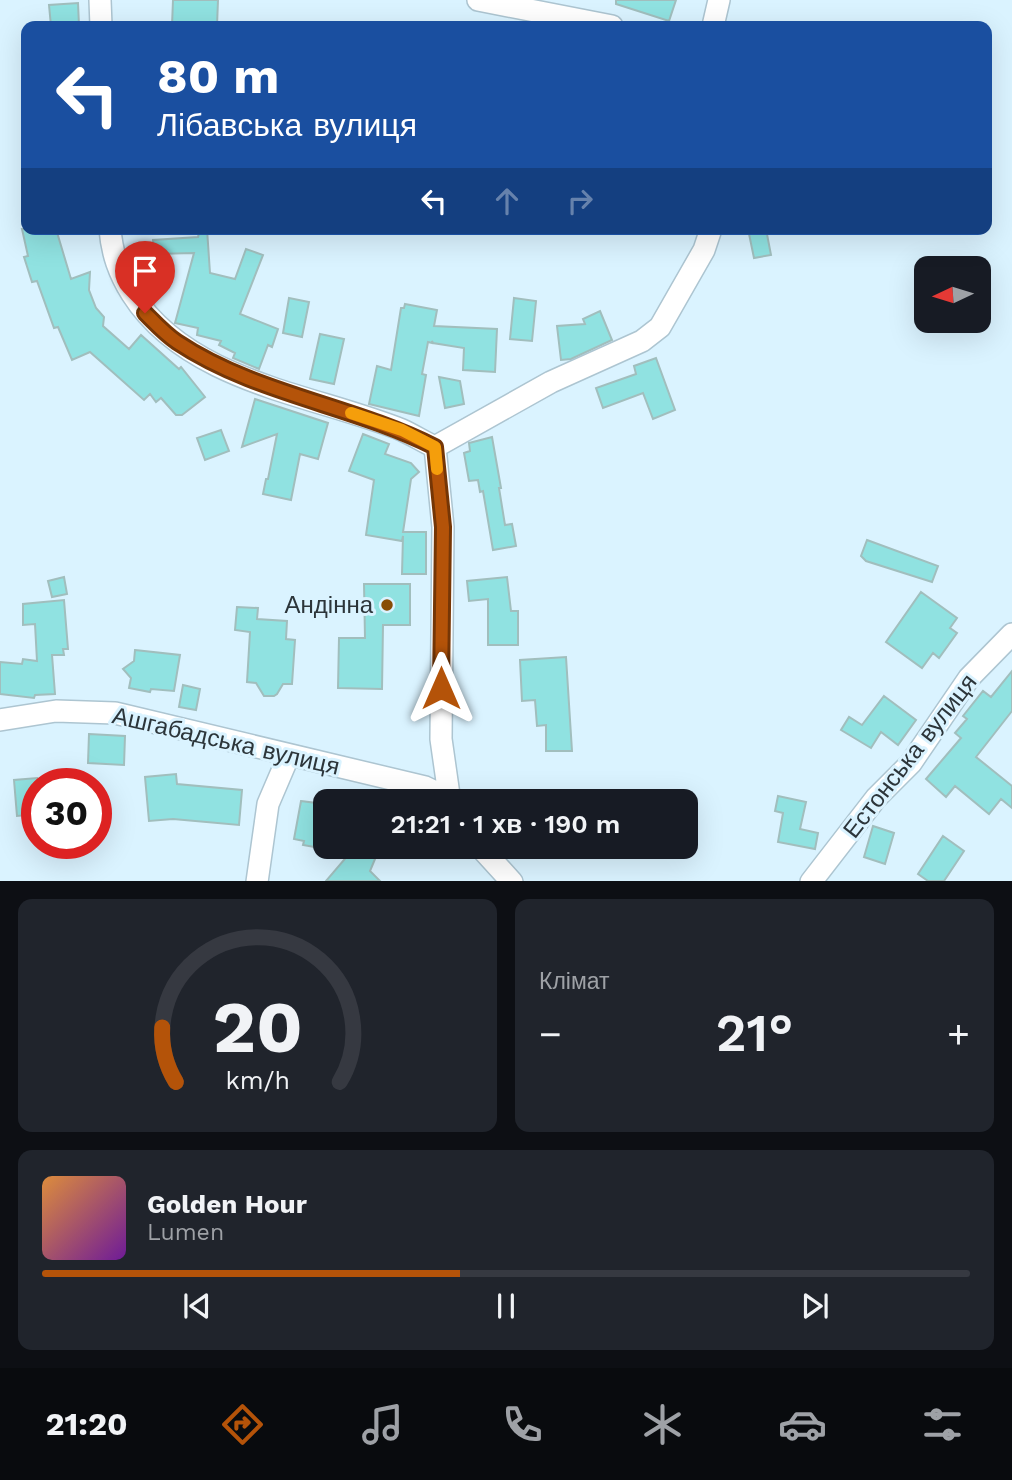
<!DOCTYPE html>
<html lang="uk">
<meta charset="utf-8">
<style>
:root{--surface:#171b24;--page:#20242c;--text:#f1f3f6;--muted:#9ea1a6;--line:#363941;--accent:#b45309}
body{margin:0;font-family:"Work Sans",sans-serif;background:var(--page);color:var(--text);height:100vh;display:flex;flex-direction:column;font-size:26px;white-space:nowrap}
*{box-sizing:border-box;margin:0}
p{font-size:23px;color:var(--muted)}
.icon{flex:none;width:38px;height:38px;fill:none;stroke:currentColor;stroke-width:2;stroke-linecap:round;stroke-linejoin:round}
.map{position:relative;height:881px;overflow:hidden}
.panel{display:flex;flex-direction:column;gap:18px;padding:18px;background:#0d0f14;flex:1}
.panel>*{flex:none}
.top-card{position:absolute;left:21px;top:21px;width:971px;height:214px;border-radius:14px;box-shadow:0 7px 28px #0002;background:#1a4fa0;color:#fff;overflow:hidden}
.needle{width:46px;rotate:266deg}
.buttons{position:absolute;left:914px;top:256px;display:grid;gap:14px}
.buttons a{display:grid;place-items:center;width:77px;height:77px;border-radius:14px;background:var(--surface);box-shadow:0 7px 28px #0002;font-size:35px}
.speed{position:absolute;left:21px;top:768px;display:flex;gap:14px;font-size:35px;font-weight:700;text-align:center}
.speed>*{display:grid;place-content:center;width:91px;height:91px;border-radius:50%;background:var(--surface);box-shadow:0 7px 28px #0002;line-height:1}
.speed .limit{border:10px solid #d22;background:#fff;color:#111}
.pin{position:absolute;display:grid;place-items:center;width:60px;height:60px;color:#fff;margin:-72px -30px;border-radius:50% 50% 50% 0;rotate:-45deg;box-shadow:0 0 7px #0007}
.pin .icon{rotate:45deg}
.me{position:absolute;width:77px;margin:-38px;rotate:0deg;stroke-linejoin:round;filter:drop-shadow(0 0 5px #0008)}
.turn{display:flex;align-items:center;gap:24px;height:147px;padding:0 21px;font-size:32px}
.turn .icon{width:91px;height:91px;stroke-width:2.5}
.turn b{display:block;font-size:49px;line-height:60px}
.lanes{display:flex;align-items:center;height:66px;padding:0 21px;background:#0003;justify-content:center;gap:35px;direction:ltr}
.lanes .off{opacity:.35}
.big{font-size:52px;font-weight:600;line-height:1.1}
.panel .card{flex:1;display:flex;flex-direction:column;justify-content:center;gap:10px;min-width:0;padding:0 24px;border-radius:14px;background:var(--page)}
.panel .dial{align-items:center;gap:0}
.dial svg{height:182px;overflow:visible;fill:none;stroke:var(--line);stroke-width:7;stroke-linecap:round;text-anchor:middle}
.dial text{fill:var(--text);stroke:none}
.song{display:flex;align-items:center;gap:21px}
.cover{width:84px;height:84px;border-radius:10px;background:linear-gradient(135deg,hsl(30 70% 55%),hsl(280 70% 35%))}
.played{height:7px;border-radius:4px;background:linear-gradient(90deg,var(--accent) 45%,var(--line) 45%)}
.keys{display:flex;justify-content:space-around;direction:ltr}
.heat{display:flex;justify-content:space-between;align-items:center;font-size:38px;direction:ltr}
.panel .tiles{flex:1;display:grid;gap:18px;grid-template-columns:1fr 1fr}
.card:last-child{grid-column:span 2}
.trip{position:absolute;left:313px;top:789px;width:385px;height:70px;border-radius:14px;background:var(--surface);box-shadow:0 7px 28px #0002;font-weight:600;line-height:70px;text-align:center}
.menu{display:flex;height:112px;justify-content:space-around;align-items:center;background:#090b0e;color:var(--muted)}
.menu .icon{width:49px;height:49px}
.menu .on{color:var(--accent)}
.menu b{font-size:32px;color:var(--text)}
.map>svg:first-child{display:block}
</style>
<div class="map">
<svg width="1012" height="882" viewBox="0 0 1012 882">
<rect width="100%" height="100%" fill="#daf3ff"/>
<!-- building -->
<path fill="#90e2e1" stroke="#a1bebd" stroke-width="2" d="M173,0H218L217,26H172Z
M616,0H676L669,21L616,4Z
M78,3L79,26H51L49,5Z
M22,229H56L71,279L90,272L89,290L96,308L104,317L103,326L129,349L141,335L179,369L181,367L205,397L182,415H176L161,398L156,402L150,394L144,400L90,352L72,360L58,327L54,328L37,281L32,282L24,257L28,256Z
M200,229H207L210,273L235,279L246,249L263,255L240,314L278,329L272,347L268,345L259,369L233,358L235,353L219,345L221,341L197,335L198,328L175,323L194,253L154,254L153,240L198,237Z
M748,229H766L771,255L754,258Z
M289,298L309,302L302,337L283,333Z
M514,298L536,301L532,341L510,339Z
M405,304L437,310L434,326L497,329L495,372L463,370L464,348L433,343L432,341V343L428,342L422,374L426,375L419,416L369,404L377,366L391,370L401,308H404Z
M600,311L612,340L571,359L561,360L557,326L585,324L583,319Z
M320,334L344,339L334,384L310,379Z
M656,358L675,410L653,419L643,393L603,408L596,388L636,374L634,366Z
M439,377L460,381L464,404L445,408Z
M255,399L328,423L318,459L300,454L291,500L263,494L266,479H268L277,434L242,447Z
M221,430L229,451L205,460L197,438Z
M363,434L389,444L385,454L411,463L419,472L411,479L403,532H426V574H402L403,536L402,541L366,535L374,480L349,471Z
M492,437L501,488H499L505,525L512,524L516,546L493,550L483,491L480,492L478,480L469,481L464,453L470,451L469,443Z
M867,540L938,566L932,582L866,561L861,556Z
M64,577L67,594L52,597L48,581Z
M507,577L511,611H518V645H488V599L469,601L467,581Z
M364,584H410V625H383L382,689L338,688L339,638H365Z
M921,592L957,618L950,628L957,633L939,658L933,653L922,668L886,642Z
M64,600L68,649H63L64,655H52L55,694L35,695L34,698L0,694V662L22,664L23,659L37,661L35,624L23,625V604Z
M237,607L258,608L257,619L287,621L286,639L295,640L292,684H283L277,694L274,696H264L256,683L247,682L250,632L235,630Z
M135,650L180,655L174,691L151,689L150,692L129,688L131,678L123,669L134,661Z
M566,657L572,751H546V725L537,726L535,700L522,701L520,660Z
M1012,671V711L976,757L1012,786V808L1001,799L989,814L955,786L946,797L926,779L961,738L955,733L967,719L963,716L983,691L991,697Z
M183,685L200,689L196,710L179,707Z
M884,696L916,720L898,745L881,732L871,748L841,730L849,717L862,725Z
M89,734L125,736L124,765L88,763Z
M176,774L177,784L242,790L239,825L173,819L149,821L145,777Z
M37,778V814L17,816L14,780Z
M778,796L806,802L800,829L818,833L815,849L778,842L783,813L775,811Z
M301,801L316,803V807L326,809V849L303,845L304,841L294,839Z
M873,826L894,833L885,864L864,857Z
M943,836L964,851L944,881H928L918,874Z
M355,847H380L370,871L380,881H326Z"/>
<g fill="none" stroke-linecap="round" stroke-linejoin="round">
<defs>
<path id="minor" d="M100,0L101,26
M478,0L612,26
M713,26L719,0
M110,229C112,254 119,273 132,294C188,382 312,394 402,430C413,435 424,442 435,447L443,527L441,739L450,802
M435,447L551,382L642,341L660,327L704,250L711,229
M0,720L56,711L115,713L425,787L448,798
M480,847L512,882
M257,882L268,804L289,755
M811,882L876,798L911,763L969,678L1012,634"/>
</defs>
<!-- minor casing -->
<use href="#minor" stroke="#adc5d1" stroke-width="24"/>
<!-- minor -->
<use href="#minor" stroke="#fff" stroke-width="21"/>
</g>
<g fill="none" stroke-linecap="round" stroke-linejoin="round">
<defs>
<path id="route" d="M145,313C155,323 165,334 177,342C255,394 352,405 435,447L443,527L441,688"/>
</defs>
<!-- route casing -->
<use href="#route" stroke="#753606" stroke-width="18"/>
<!-- route -->
<use href="#route" stroke="#b45309" stroke-width="12"/>
<!-- slow -->
<path stroke="#f59e0b" stroke-width="12" d="M351,413L402,430L435,447L437,469"/>
</g>
<!-- markers -->
<circle fill="#884d06" stroke="#daf3ff" stroke-width="2.5" cx="387" cy="605" r="7"/>
<g text-anchor="middle" stroke-width="6" stroke-linejoin="round" paint-order="stroke">
<!-- poi labels -->
<g font-size="24" fill="#2c353a" stroke="#daf3ff" text-anchor="end">
<text x="373" y="613">Андінна</text>
</g>
<!-- street labels -->
<g font-size="24" fill="#2c353a" stroke="#daf3ff">
<text transform="translate(226 741) rotate(13)" y="8">Ашгабадська вулиця</text>
<text transform="translate(910 756) rotate(-52)" y="8">Естонська вулиця</text>
</g>
</g>
</svg>
<div class="buttons">
<a><svg class="needle" viewBox="-14 -14 28 28"><path d="M0-13l5 13h-10z" fill="#e53935"/><path d="M0 13l5-13h-10z" fill="#9ea1a6"/></svg></a>
</div>
<div class="speed"><div class="limit">30</div></div>
<div class="pin" style="left:145px;top:313px;background:#d93025"><svg class="icon" aria-label="arrive" viewBox="0 0 24 24"><path d="M6 21V4h12l-3 4 3 4H6"/></svg></div>
<svg class="me" style="left:441px;top:688px" viewBox="-20 -20 40 40"><path d="M0-17L14 15 0 8-14 15z" fill="#b45309" stroke="#fff" stroke-width="4"/></svg>
<div class="trip">21:21 · 1 хв · 190 m</div>
<div class="top-card">
<div class="turn"><svg class="icon" aria-label="left" viewBox="0 0 24 24"><path d="M17 20v-9H6M10 6l-5 5 5 5"/></svg><div><b>80 m</b>Лібавська вулиця</div></div>
<div class="lanes"><svg class="icon" aria-label="left" viewBox="0 0 24 24"><path d="M17 20v-9H6M10 6l-5 5 5 5"/></svg><svg class="icon off" aria-label="ahead" viewBox="0 0 24 24"><path d="M12 20V5M6 11l6-6 6 6"/></svg><svg class="icon off" aria-label="right" viewBox="0 0 24 24"><path d="M7 20v-9h11M14 6l5 5-5 5"/></svg></div>
</div>
</div>
<section class="panel">
<div class="tiles">
<div class="card dial"><svg viewBox="0 0 100 80">
<path d="M14 69A42 42 0 1 1 86 69"/>
<path d="M14 69A42 42 0 0 1 8 45" stroke="#b45309"/>
<text x="50" y="56" font-size="32" font-weight="700">20</text>
<text x="50" y="72" font-size="11">km/h</text>
</svg></div>
<div class="card"><p>Клімат</p>
<div class="heat"><a>−</a><b class="big">21°</b><a>+</a></div>
</div>
<div class="card">
<div class="song"><i class="cover"></i><div><b>Golden Hour</b><p>Lumen</p></div></div>
<div class="played"></div>
<div class="keys"><svg class="icon" aria-label="previous" viewBox="0 0 24 24"><path d="M18 5L8 12l10 7zM5 5v14"/></svg><svg class="icon" aria-label="pause" viewBox="0 0 24 24"><path d="M8 5v14M16 5v14"/></svg><svg class="icon" aria-label="next" viewBox="0 0 24 24"><path d="M6 5l10 7-10 7zM19 5v14"/></svg></div>
</div>
</div>
</section>
<nav class="menu">
<b>21:20</b>
<svg class="icon on" aria-label="directions" viewBox="0 0 24 24"><path d="M12 3l9 9-9 9-9-9zM9 14v-3h6M13 9l2 2-2 2"/></svg>
<svg class="icon" aria-label="music" viewBox="0 0 24 24"><path d="M9 18V5l10-2v13"/><circle cx="6" cy="18" r="3"/><circle cx="16" cy="16" r="3"/></svg>
<svg class="icon" aria-label="phone" viewBox="0 0 24 24"><path d="M5 4h4l2 5-3 2q2 4 5 5l2-3 5 2v4C11 20 4 13 5 4z"/></svg>
<svg class="icon" aria-label="climate" viewBox="0 0 24 24"><path d="M12 3v18M4 7l16 10M4 17L20 7"/></svg>
<svg class="icon" aria-label="car" viewBox="0 0 24 24"><path d="M5 17H2v-5l4-1 3-4h7l3 4 3 1v5h-3M9 17h6M6 11h13"/><circle cx="7" cy="17" r="2"/><circle cx="17" cy="17" r="2"/></svg>
<svg class="icon" aria-label="filters" viewBox="0 0 24 24"><path d="M4 7h16M4 17h16"/><circle cx="9" cy="7" r="2"/><circle cx="15" cy="17" r="2"/></svg>
</nav>
